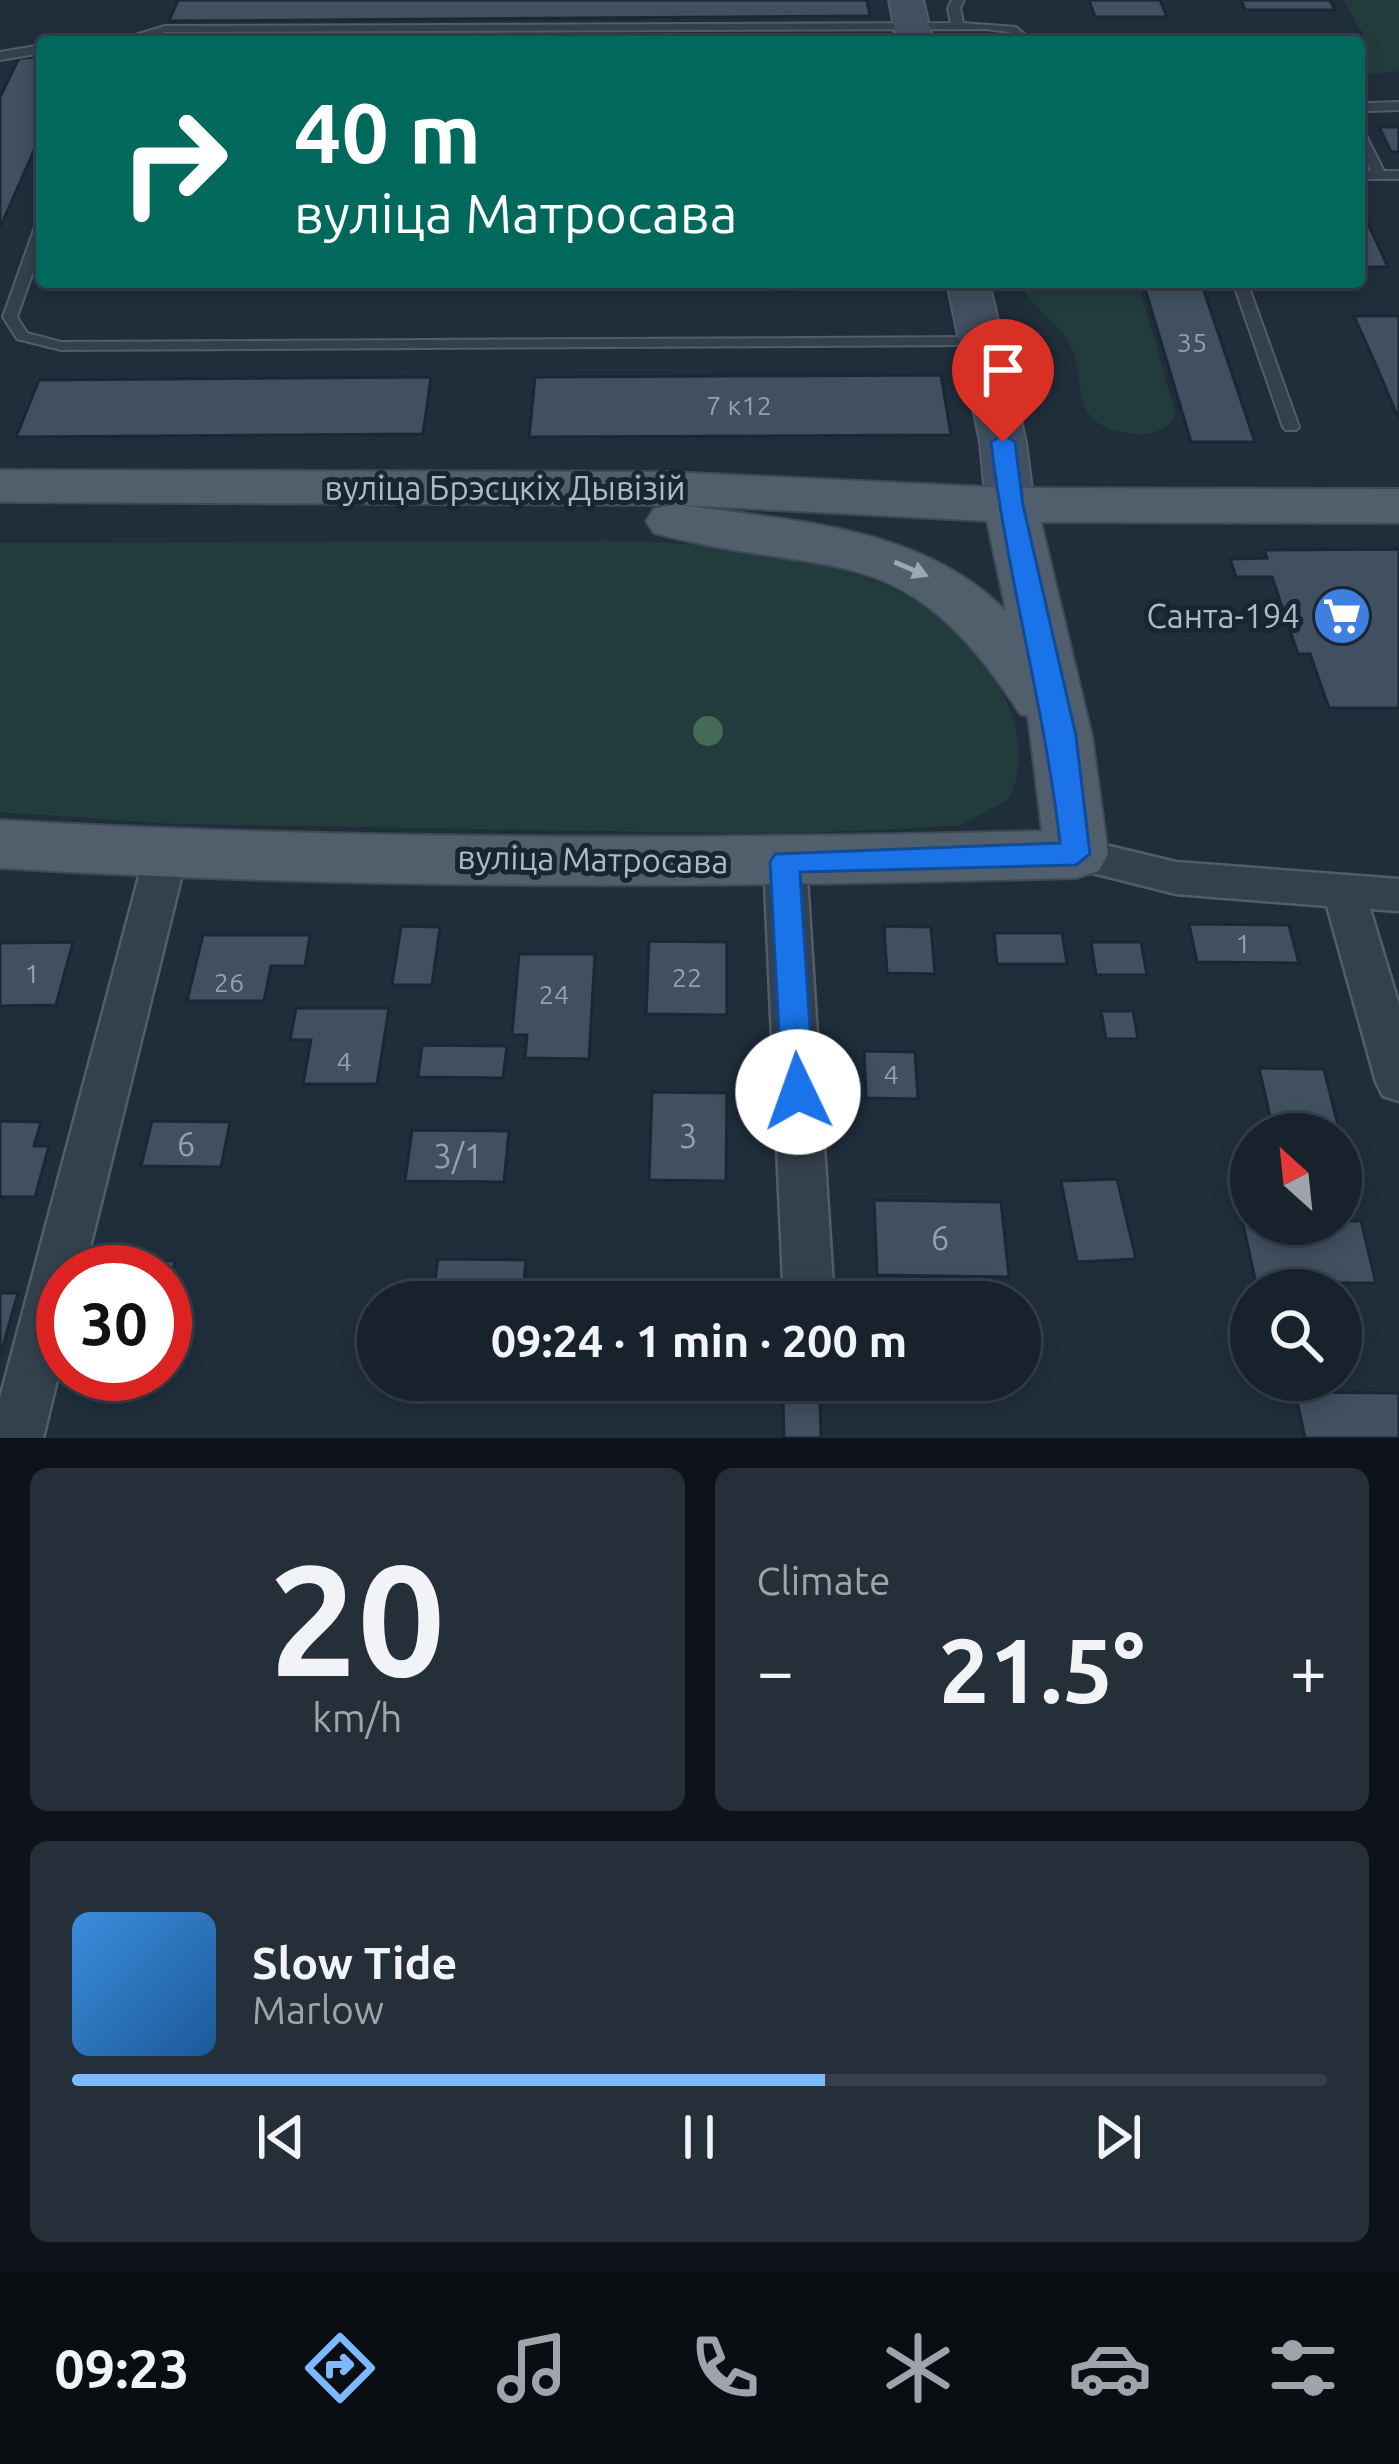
<!DOCTYPE html>
<meta charset="utf-8">
<style>
:root{--surface:#18222d;--page:#252f39;--text:#f1f3f6;--muted:#9fa4aa;--line:#363f49;--accent:#7db9ff}
body{margin:0;font-family:Ubuntu,sans-serif;background:var(--page);color:var(--text);height:100vh;display:flex;flex-direction:column;font-size:45px;white-space:nowrap}
*{box-sizing:border-box;margin:0}
p{font-size:39px;color:var(--muted)}
.icon{flex:none;width:66px;height:66px;fill:none;stroke:currentColor;stroke-width:2;stroke-linecap:round;stroke-linejoin:round}
.map{position:relative;height:1438px;overflow:hidden}
.drawer{display:flex;flex-direction:column;gap:30px;padding:30px;background:#0d1319;flex:1}
.drawer>*{flex:none}
.top-card{position:absolute;left:36px;top:36px;width:1329px;height:252px;border-radius:12px;box-shadow:0 6px 18px #0003,0 0 0 3px var(--line);background:#00695c;color:#fff;overflow:hidden}
.needle{width:78px;rotate:333deg}
.controls{position:absolute;left:1230px;top:1113px;display:grid;gap:24px}
.controls a{display:grid;place-items:center;width:132px;height:132px;border-radius:50%;background:var(--surface);box-shadow:0 6px 18px #0003,0 0 0 3px var(--line);font-size:60px}
.speed{position:absolute;left:36px;top:1245px;display:flex;gap:24px;font-size:60px;font-weight:700;text-align:center}
.speed>*{display:grid;place-content:center;width:156px;height:156px;border-radius:50%;background:var(--surface);box-shadow:0 6px 18px #0003,0 0 0 3px var(--line);line-height:1}
.speed .limit{border:18px solid #d22;background:#fff;color:#111}
.pin{position:absolute;display:grid;place-items:center;width:102px;height:102px;color:#fff;margin:-123px -51px;border-radius:50% 50% 50% 0;rotate:-45deg;box-shadow:0 0 12px #0007}
.pin .icon{rotate:45deg}
.me{position:absolute;width:132px;margin:-66px;rotate:357deg;stroke-linejoin:round;filter:drop-shadow(0 0 9px #0008)}
.turn{display:flex;align-items:center;gap:42px;height:252px;padding:0 60px;font-size:54px}
.turn .icon{width:156px;height:156px;stroke-width:2.5}
.turn b{display:block;font-size:84px;line-height:102px}
.big{font-size:90px;font-weight:700;line-height:1.1}
.drawer .tile{flex:1;display:flex;flex-direction:column;justify-content:center;gap:18px;min-width:0;padding:0 42px;border-radius:18px;background:var(--page)}
.drawer .dial{align-items:center;gap:0}
.dial b{font-size:156px;line-height:1}
.song{display:flex;align-items:center;gap:36px}
.cover{width:144px;height:144px;border-radius:18px;background:linear-gradient(135deg,hsl(210 70% 55%),hsl(210 70% 35%))}
.played{height:12px;border-radius:6px;background:linear-gradient(90deg,var(--accent) 60%,var(--line) 60%)}
.keys{display:flex;justify-content:space-around;direction:ltr}
.heat{display:flex;justify-content:space-between;align-items:center;font-size:66px;direction:ltr}
.drawer .tiles{flex:1;display:grid;gap:30px;grid-template-columns:1fr 1fr}
.tile:last-child{grid-column:span 2}
.trip{position:absolute;left:357px;top:1281px;width:684px;height:120px;border-radius:60px;background:var(--surface);box-shadow:0 6px 18px #0003,0 0 0 3px var(--line);font-weight:700;line-height:120px;text-align:center}
.menu{display:flex;height:192px;justify-content:space-around;align-items:center;background:#0a0e12;color:var(--muted)}
.menu .icon{width:84px;height:84px}
.menu .current{color:var(--accent)}
.menu b{font-size:54px;color:var(--text)}
.map>svg:first-child{display:block}
</style>
<div class="map">
<svg width="1399" height="1438" viewBox="0 0 1399 1438">
<rect width="100%" height="100%" fill="#202e3c"/>
<!-- green -->
<path fill="#223c3d" d="M1344,0H1399V71L1359,75V47L1365,39Z
M1019,282H1138L1175,412L1172,422C1158,433 1146,436 1128,433C1063,424 1091,377 1067,340C1054,318 1030,306 1019,282Z
M630,541C762,547 947,561 1007,702C1020,733 1024,768 1009,799L959,826L781,834L174,824L0,812V543Z"/>
<!-- building -->
<path fill="#405060" stroke="#1b2732" stroke-width="3" d="M178,0H867L870,16L169,21Z
M1089,0H1160L1167,17H1095Z
M1241,0H1330L1335,10H1245Z
M42,57V132L0,228V97L19,58Z
M1379,127H1399V152H1391Z
M1359,204L1388,267H1359Z
M734,282H842V286L781,291Z
M1143,282H1201L1255,442H1191Z
M1354,316H1399V420L1379,372Z
M941,375L951,435L529,437L535,377Z
M431,377L423,434L16,437L39,380Z
M1399,549V708H1329L1310,654H1298L1272,577H1236L1230,559L1267,558L1264,550Z
M1189,924L1289,925L1299,963L1197,962Z
M401,926L440,927L432,985H392Z
M884,926L931,927L935,974L887,973Z
M994,933H1062L1067,964H997Z
M203,935H310L305,966H271L264,1001H187Z
M649,941L727,942V1015L646,1014Z
M73,942L56,1005L0,1006V943Z
M1091,942H1141L1147,975H1096Z
M519,954H595L589,1059L525,1058L527,1035H512Z
M296,1008H389L377,1084H303L311,1040H290Z
M1101,1011H1133L1138,1039H1106Z
M422,1045L507,1046L503,1078L418,1077Z
M864,1051L915,1052L918,1099L866,1098Z
M1259,1068L1324,1069L1340,1134H1274Z
M652,1092L727,1093L726,1181L649,1180Z
M0,1121L41,1122L34,1146H49L35,1197H0Z
M152,1121L230,1122L221,1167L141,1166Z
M412,1130L509,1131L504,1182L405,1181Z
M1117,1179L1136,1259L1077,1262L1061,1181Z
M874,1200L1001,1202L1009,1277L877,1275Z
M1242,1220L1361,1221L1376,1283H1256Z
M113,1259L175,1261L167,1297L165,1272H110Z
M438,1259L526,1260L522,1302H432Z
M0,1293H18L0,1357Z
M1021,1312L1029,1385L882,1384L1020,1380Z
M636,1380H751V1385L636,1384Z
M1295,1392L1399,1393V1438H1305Z
M783,1400H820L821,1438H784Z"/>
<g fill="none" stroke-linecap="round" stroke-linejoin="round">
<defs>
<path id="lane" d="M952,0H964L960,8L963,23L1016,27L1034,42H1021L1009,32L987,29L165,32L131,42H112L165,26L951,23L948,8Z
M42,45V53L0,60V52Z
M1399,102V110L1369,111L1363,107L1369,103Z
M1359,130L1365,134L1384,171H1399V179H1359V171H1371L1359,147Z
M42,223V246L17,317L27,333L61,342L981,337L988,341L981,345L61,350L17,339L3,317L35,227Z
M1233,282H1247L1299,427L1296,430H1286L1283,427Z"/>
<path id="street" d="M166,838L181,843L187,854L84,1272H63V1356L43,1438H0V1398L145,854L151,843Z
M1076,838L1176,862L1399,879V911L1370,909L1399,1005V1101L1383,1096L1376,1082L1327,906L1176,894L1061,865L1055,854L1061,843Z
M785,846L800,851L806,862L834,1302H784L764,862L770,851Z"/>
<path id="secondary" d="M889,0H923L933,42H897Z
M947,282H989L1026,442L1034,505L1027,516L1010,520L993,516L986,505L980,442Z"/>
<path id="primary" d="M0,470L670,472L1010,488L1399,489V523L1041,522L1092,736L1108,854L1099,871L1076,878C718,888 358,890 0,868V820C346,840 695,840 1042,831L1028,716L1020,714C902,531 835,581 654,533L646,521L654,509L671,505L0,502ZM681,505L987,521L1006,611C922,526 793,521 681,505Z"/>
</defs>
<!-- lane casing -->
<use href="#lane" stroke="#525d69" stroke-width="4"/>
<!-- street casing -->
<use href="#street" stroke="#525d69" stroke-width="5"/>
<!-- secondary casing -->
<use href="#secondary" stroke="#525d69" stroke-width="4"/>
<!-- primary casing -->
<use href="#primary" stroke="#3d4955" stroke-width="4"/>
<!-- lane -->
<use href="#lane" fill="#34404c" fill-rule="evenodd"/>
<!-- street -->
<use href="#street" fill="#34404c" fill-rule="evenodd"/>
<!-- secondary -->
<use href="#secondary" fill="#414f5f" fill-rule="evenodd"/>
<!-- primary -->
<use href="#primary" fill="#515f6c" fill-rule="evenodd"/>
</g>
<!-- trees -->
<circle fill="#456a56" cx="708" cy="731" r="15"/>
<!-- one-way arrows -->
<defs><path id="oneway-solid" d="M-6-.8H1V-3.2L6.5 0L1 3.2V.8H-6Z" transform="scale(3)"/></defs>
<use fill="#9ca8b6" href="#oneway-solid" transform="translate(911 569) rotate(23)"/>
<!-- route -->
<path fill="#1a73e8" stroke="#114b97" stroke-width="3" d="M1003,435L1015,442L1023,505L1076,736L1090,854L1076,865L800,872L814,1092L809,1102H787L782,1092L770,862L775,854L1060,843C1045,708 1007,578 991,442Z"/>
<!-- icons -->
<defs>
<symbol id="supermarket-disc" viewBox="-11 -11 22 22"><circle r="9.5" fill="#3f7fe0" stroke="#192530"/><path d="M-6-5.5h2.5l.6 2H6L4.5 2H-2.5L-4.4-4H-6ZM-1.5 3.2a1.3 1.3 0 1 0 .1 0ZM3 3.2a1.3 1.3 0 1 0 .1 0Z" fill="#fff"/></symbol>
</defs>
<g fill-rule="evenodd">
<use href="#supermarket-disc" x="1309" y="583" width="66" height="66"/>
</g>
<g text-anchor="middle" stroke-width="10" stroke-linejoin="round" paint-order="stroke">
<!-- number labels -->
<g font-size="27" fill="#93a0ae">
<text x="1192" y="352">35</text>
<text x="739" y="415">7 к12</text>
<text x="1243" y="953">1</text>
<text x="32" y="983">1</text>
<text x="687" y="987">22</text>
<text x="229" y="992">26</text>
<text x="554" y="1004">24</text>
<text x="344" y="1071">4</text>
<text x="891" y="1084">4</text>
</g>
<!-- street labels -->
<g font-size="33" fill="#afbac8" stroke="#192530">
<text x="505" y="500">вуліца Брэсцкіх Дывізій</text>
<text transform="translate(593 859) rotate(1)" y="12">вуліца Матросава</text>
</g>
<!-- poi labels -->
<g font-size="33" fill="#afbac8" stroke="#192530" text-anchor="end">
<text x="1300" y="628">Санта-194</text>
</g>
<!-- near-number labels -->
<g font-size="33" fill="#93a0ae">
<text x="688" y="1148">3</text>
<text x="186" y="1156">6</text>
<text x="458" y="1168">3/1</text>
<text x="940" y="1250">6</text>
</g>
</g>
</svg>
<div class="controls">
<a><svg class="needle" viewBox="-14 -14 28 28"><path d="M0-13l5 13h-10z" fill="#e53935"/><path d="M0 13l5-13h-10z" fill="#9fa4aa"/></svg></a>
<a><svg class="icon" aria-label="search" viewBox="0 0 24 24"><circle cx="10" cy="10" r="6"/><path d="M15 15l6 6"/></svg></a>
</div>
<div class="speed"><div class="limit">30</div></div>
<div class="pin" style="left:1003px;top:442px;background:#d93025"><svg class="icon" aria-label="arrive" viewBox="0 0 24 24"><path d="M6 21V4h12l-3 4 3 4H6"/></svg></div>
<svg class="me" style="left:798px;top:1092px" viewBox="-20 -20 40 40"><circle r="19" fill="#fff"/><path d="M0-13L10 11 0 6-10 11z" fill="#1a73e8"/></svg>
<div class="trip">09:24 · 1 min · 200 m</div>
<div class="top-card">
<div class="turn"><svg class="icon" aria-label="right" viewBox="0 0 24 24"><path d="M7 20v-9h11M14 6l5 5-5 5"/></svg><div><b>40 m</b>вуліца Матросава</div></div>
</div>
</div>
<section class="drawer">
<div class="tiles">
<div class="tile dial"><b>20</b><p>km/h</p></div>
<div class="tile"><p>Climate</p>
<div class="heat"><a>−</a><b class="big">21.5°</b><a>+</a></div>
</div>
<div class="tile">
<div class="song"><i class="cover"></i><div><b>Slow Tide</b><p>Marlow</p></div></div>
<div class="played"></div>
<div class="keys"><svg class="icon" aria-label="previous" viewBox="0 0 24 24"><path d="M18 5L8 12l10 7zM5 5v14"/></svg><svg class="icon" aria-label="pause" viewBox="0 0 24 24"><path d="M8 5v14M16 5v14"/></svg><svg class="icon" aria-label="next" viewBox="0 0 24 24"><path d="M6 5l10 7-10 7zM19 5v14"/></svg></div>
</div>
</div>
</section>
<nav class="menu">
<b>09:23</b>
<svg class="icon current" aria-label="directions" viewBox="0 0 24 24"><path d="M12 3l9 9-9 9-9-9zM9 14v-3h6M13 9l2 2-2 2"/></svg>
<svg class="icon" aria-label="music" viewBox="0 0 24 24"><path d="M9 18V5l10-2v13"/><circle cx="6" cy="18" r="3"/><circle cx="16" cy="16" r="3"/></svg>
<svg class="icon" aria-label="phone" viewBox="0 0 24 24"><path d="M5 4h4l2 5-3 2q2 4 5 5l2-3 5 2v4C11 20 4 13 5 4z"/></svg>
<svg class="icon" aria-label="climate" viewBox="0 0 24 24"><path d="M12 3v18M4 7l16 10M4 17L20 7"/></svg>
<svg class="icon" aria-label="car" viewBox="0 0 24 24"><path d="M5 17H2v-5l4-1 3-4h7l3 4 3 1v5h-3M9 17h6M6 11h13"/><circle cx="7" cy="17" r="2"/><circle cx="17" cy="17" r="2"/></svg>
<svg class="icon" aria-label="filters" viewBox="0 0 24 24"><path d="M4 7h16M4 17h16"/><circle cx="9" cy="7" r="2"/><circle cx="15" cy="17" r="2"/></svg>
</nav>
